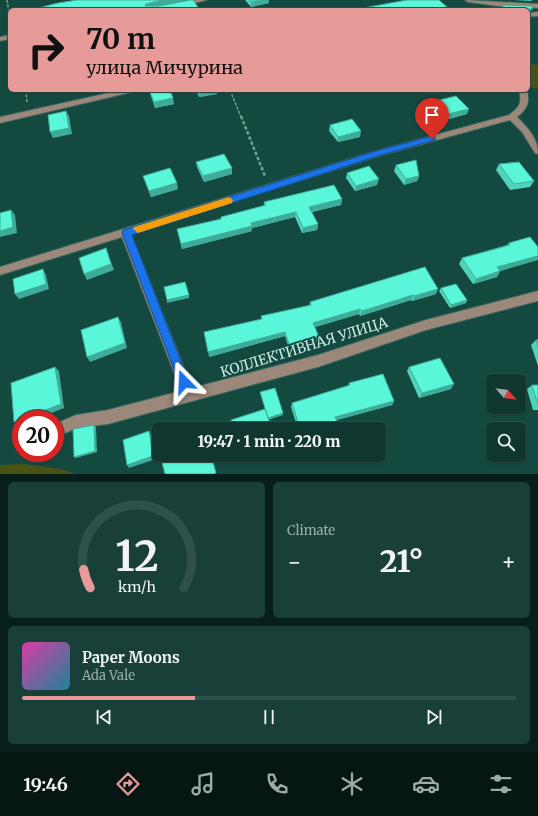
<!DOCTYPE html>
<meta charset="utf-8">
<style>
:root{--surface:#0f3730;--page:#183f38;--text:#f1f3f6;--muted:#9bacab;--line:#2f514c;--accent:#e69b98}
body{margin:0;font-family:Merriweather,serif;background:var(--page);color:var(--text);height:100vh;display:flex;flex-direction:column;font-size:15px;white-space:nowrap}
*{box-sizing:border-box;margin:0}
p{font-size:13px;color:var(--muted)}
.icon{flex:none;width:22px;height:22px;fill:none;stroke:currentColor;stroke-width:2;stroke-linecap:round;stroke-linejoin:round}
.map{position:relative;height:474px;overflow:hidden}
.panel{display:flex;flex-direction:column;gap:8px;padding:8px;background:#081e1a;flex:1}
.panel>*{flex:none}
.guide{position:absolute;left:8px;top:8px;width:522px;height:84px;border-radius:6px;box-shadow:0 1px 3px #0004,0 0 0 1px var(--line);background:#e69b98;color:#111;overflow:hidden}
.needle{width:26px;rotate:118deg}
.tools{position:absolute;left:486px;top:374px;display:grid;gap:8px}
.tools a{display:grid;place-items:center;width:40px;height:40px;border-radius:6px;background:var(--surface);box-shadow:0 1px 3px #0004,0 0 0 1px var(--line);font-size:20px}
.speed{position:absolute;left:12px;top:410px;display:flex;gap:8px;font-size:20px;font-weight:700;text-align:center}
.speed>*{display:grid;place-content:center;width:52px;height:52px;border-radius:50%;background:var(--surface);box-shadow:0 1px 3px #0004,0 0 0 1px var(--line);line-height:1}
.speed .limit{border:6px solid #d22;background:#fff;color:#111}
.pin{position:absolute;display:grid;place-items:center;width:34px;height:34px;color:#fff;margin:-41px -17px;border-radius:50% 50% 50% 0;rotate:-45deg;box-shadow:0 0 4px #0007}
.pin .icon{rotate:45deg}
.me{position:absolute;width:44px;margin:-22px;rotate:339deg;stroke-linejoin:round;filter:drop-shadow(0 0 3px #0008)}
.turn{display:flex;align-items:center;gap:14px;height:84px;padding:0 12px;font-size:18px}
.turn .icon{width:52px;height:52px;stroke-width:2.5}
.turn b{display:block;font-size:28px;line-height:34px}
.big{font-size:30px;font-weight:800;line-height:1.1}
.panel .widget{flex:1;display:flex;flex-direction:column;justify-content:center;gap:6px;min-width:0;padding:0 14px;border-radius:6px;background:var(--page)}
.panel .dial{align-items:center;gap:0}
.dial svg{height:104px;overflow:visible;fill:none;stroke:var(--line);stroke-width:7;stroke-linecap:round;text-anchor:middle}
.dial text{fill:var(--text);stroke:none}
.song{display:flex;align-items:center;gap:12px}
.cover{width:48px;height:48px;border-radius:6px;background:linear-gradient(135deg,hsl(320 70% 55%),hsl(190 70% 35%))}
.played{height:4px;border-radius:2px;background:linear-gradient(90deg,var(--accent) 35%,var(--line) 35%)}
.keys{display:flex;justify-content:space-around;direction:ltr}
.heat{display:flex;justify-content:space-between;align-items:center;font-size:22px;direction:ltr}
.panel .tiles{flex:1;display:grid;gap:8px;grid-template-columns:1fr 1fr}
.widget:last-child{grid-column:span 2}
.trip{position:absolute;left:152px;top:422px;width:234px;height:40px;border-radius:6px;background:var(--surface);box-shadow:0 1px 3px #0004,0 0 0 1px var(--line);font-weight:800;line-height:40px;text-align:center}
.tab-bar{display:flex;height:64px;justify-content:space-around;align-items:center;background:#061613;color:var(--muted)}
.tab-bar .icon{width:28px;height:28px}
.tab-bar .current{color:var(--accent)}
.tab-bar b{font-size:18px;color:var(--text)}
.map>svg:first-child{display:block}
</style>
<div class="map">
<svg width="538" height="474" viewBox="0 0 538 474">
<rect width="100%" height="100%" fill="#144940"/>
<!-- green -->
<path fill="#495413" d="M530,64L538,65V89L530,87L528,78V65Z
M23,464L62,469L76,474H0V465Z"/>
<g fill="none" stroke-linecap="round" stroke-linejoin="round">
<defs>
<path id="minor" d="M194,0H207L183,6L180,4Z
M465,0L538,4V8L498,6L468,2Z
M538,12V16L528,17V13Z
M10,35V39L0,41V37Z
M122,90H136L132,92L0,123V117Z
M519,90H527C530,103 527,109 517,117C528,128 538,138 538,154L535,153L522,132L510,120L382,155L131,234L192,388L318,355L426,320L538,291V301L426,330L318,367L108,424L76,428L55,438V424L76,415L108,410L181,391L122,237L0,275V267L376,151L509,115C520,107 522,103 519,90Z"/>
</defs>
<!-- minor casing -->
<use href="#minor" stroke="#35665d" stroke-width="2"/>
<!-- path-far1 -->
<path stroke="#759f96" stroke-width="1.5" stroke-dasharray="3 1.5" stroke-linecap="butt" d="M7,0L10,19
M26,90L27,103
M230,90L241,117"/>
<!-- path -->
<path stroke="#759f96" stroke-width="2.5" stroke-dasharray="3.5 2" stroke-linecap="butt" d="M241,116L265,176"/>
<!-- minor -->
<use href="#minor" fill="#9c887a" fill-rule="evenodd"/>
</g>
<!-- wall -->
<path fill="#4dd4bb" d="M245,0H269V3L251,7Z
M514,0H532L531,1Z
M503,5L531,6V11L528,10H503L502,8Z
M149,90L174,104L155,108Z
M196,90H216L217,94L199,97Z
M427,103L467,114L438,122L425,108Z
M330,125L360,137L338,142L329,131Z
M196,162L232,168V174L204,182L197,167Z
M499,164L534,181L530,187L510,190L496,170Z
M396,165L419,176L417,181L404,185L394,171Z
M347,173L377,185L355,191L346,178Z
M143,176L178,189L151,197Z
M342,199L341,205L312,212L318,224L317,230L302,233L295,217L252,228V231L182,249L177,229L221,219V217L264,206V202Z
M530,237L500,271L497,277L473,284L459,264L462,258L507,245L509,243Z
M425,267L436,294L412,301L411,300L360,316L359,314L315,327L319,343L304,347V351L291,355L285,336L209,357L261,319V316L309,306L310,302Z
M441,288L467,300L466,303L450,308L439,291Z
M536,340H538V366L531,345Z
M409,367L451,389L419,398L407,371Z
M349,383L394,401L392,405L336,420L335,424L321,429H298L291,407L292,403L348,386Z
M532,385H538V410H533L527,389Z"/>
<!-- shaded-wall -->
<path fill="#3fac99" d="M163,0H187L147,9L145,6L146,4Z
M262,0H269V3L251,7V2Z
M447,7L446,10H430Z
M533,8L531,11L528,12V10Z
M205,90H216L217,94L199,97V91Z
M173,98L174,104L155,108L154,102Z
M469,109L467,114L438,122L440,116Z
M66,111L69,116L72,134L53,138L50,132Z
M361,131L360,137L338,142V137Z
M232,168V174L204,182L203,176Z
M419,176L417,181L404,185L406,179Z
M379,179L377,185L355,191L356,186Z
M177,183L178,189L151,197L149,191Z
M342,199L341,205L309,212V207Z
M11,210L15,215L17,233L0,237V231Z
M296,212L295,217L252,228V231L182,249L181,244L251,223Z
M318,224L317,230L302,233L303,228Z
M106,248L114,270L87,280L84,274Z
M538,256V260L494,273L497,267Z
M43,269L46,275L49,289L19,299L15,294Z
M500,271L497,277L473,284L476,279Z
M438,289L436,294L412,301L414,296Z
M189,295V298L167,303V300Z
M413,295L411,300L360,316L362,311Z
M467,300L466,303L450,308L451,305Z
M360,309L359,314L312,328L313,323Z
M118,317L121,322L127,348L90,362L87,357Z
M285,332V336L209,357L208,352Z
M320,339L319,343L304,347V351L291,355V350L303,343Z
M55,367L59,371L64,408L36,419H21V425L19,426L14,422Z
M454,384L451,389L419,398L422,393Z
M394,401L392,405L334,421L335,417Z
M283,413V415L268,420V418Z
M337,421L335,424L321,429H310Z
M94,425L96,427L97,452L76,458L74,457Z
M149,431L151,435L156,459L129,468L127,465Z"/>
<!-- building -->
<path fill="#5af6da" stroke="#3fac99" d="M77,0H163L146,4L145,6H159L190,0H193L200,10H30L58,3Z
M249,0H262L251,2Z
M407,0H439L447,7L430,10H361L365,9L363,8Z
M503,5L531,6L533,8L528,10L506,9Z
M149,90H170L173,98L154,102Z
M456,96L469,109L440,116L427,103Z
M66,111L69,128L50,132L48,115Z
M352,119L361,131L338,137L330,125Z
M224,154L232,168L203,176L196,162Z
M416,160L419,176L406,179L396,165Z
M519,162L534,181L514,184L499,164Z
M369,166L379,179L356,186L347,173Z
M170,168L177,183L149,191L143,176Z
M334,185L342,199L309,207L318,224L303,228L296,212L251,223L252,226L181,244L177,229L221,219V217L266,205L264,202Z
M11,210L13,227L0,231V213Z
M530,237L538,247V256L497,267L500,271L476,279L462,258L510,245L509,243Z
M106,248L111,264L84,274L79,258Z
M425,267L438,289L414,296L413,295L362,311L360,309L313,323L320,339L303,343L304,346L291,350L285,332L208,352L204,332L262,319L261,316L311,305L310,302Z
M43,269L46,284L15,294L13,279Z
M185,282L189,295L167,300L164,287Z
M456,284L467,300L451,305L441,288Z
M118,317L125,343L87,357L81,330Z
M536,340H538V347Z
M440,358L454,384L422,393L409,367Z
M55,367L61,404L14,422L11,383Z
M383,374L394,401L335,417L337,421L310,429H300L292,403L350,385L349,383Z
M532,385H538V405Z
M275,388L283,413L268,418L260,392Z
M265,409L272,429H234L231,420Z
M94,425L95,451L74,457L73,429Z
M149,431L153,456L127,465L123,440Z
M160,455H211L216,473L214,474H165Z"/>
<!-- route -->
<path fill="#1a73e8" stroke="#114b97" d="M432,136L435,137V140L381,155L132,235L189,382L188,385L184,387L180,385L122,233L123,230L376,151Z"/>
<!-- slow -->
<path fill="#f59e0b" d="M229,197L233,200L232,203L138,233L133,229L134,227Z"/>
<g text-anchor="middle" stroke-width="4" stroke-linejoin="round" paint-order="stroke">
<!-- near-street labels -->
<g font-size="14" fill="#cbebe3" stroke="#144940">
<text transform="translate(304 347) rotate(-17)" y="5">КОЛЛЕКТИВНАЯ УЛИЦА</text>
</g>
</g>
</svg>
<div class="tools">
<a><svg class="needle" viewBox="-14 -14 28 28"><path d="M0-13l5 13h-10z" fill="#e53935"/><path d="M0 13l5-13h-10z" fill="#9bacab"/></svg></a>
<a><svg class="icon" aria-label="search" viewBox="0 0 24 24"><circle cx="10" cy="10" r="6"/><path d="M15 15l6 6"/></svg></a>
</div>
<div class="speed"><div class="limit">20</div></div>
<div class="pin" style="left:432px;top:139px;background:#d93025"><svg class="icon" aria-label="arrive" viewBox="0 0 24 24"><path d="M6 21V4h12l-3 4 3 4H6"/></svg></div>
<svg class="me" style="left:184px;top:382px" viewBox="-20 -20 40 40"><path d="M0-17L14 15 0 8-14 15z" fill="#1a73e8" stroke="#fff" stroke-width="4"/></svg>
<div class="trip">19:47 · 1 min · 220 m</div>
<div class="guide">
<div class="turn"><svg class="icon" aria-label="right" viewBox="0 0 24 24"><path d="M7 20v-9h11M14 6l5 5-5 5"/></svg><div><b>70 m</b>улица Мичурина</div></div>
</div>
</div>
<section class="panel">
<div class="tiles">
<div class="widget dial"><svg viewBox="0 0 100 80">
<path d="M14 69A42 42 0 1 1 86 69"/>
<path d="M14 69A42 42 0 0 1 9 55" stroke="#e69b98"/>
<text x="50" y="56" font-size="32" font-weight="700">12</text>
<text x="50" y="72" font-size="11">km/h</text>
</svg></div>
<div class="widget"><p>Climate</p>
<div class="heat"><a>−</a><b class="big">21°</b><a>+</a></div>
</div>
<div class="widget">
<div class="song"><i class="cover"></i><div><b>Paper Moons</b><p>Ada Vale</p></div></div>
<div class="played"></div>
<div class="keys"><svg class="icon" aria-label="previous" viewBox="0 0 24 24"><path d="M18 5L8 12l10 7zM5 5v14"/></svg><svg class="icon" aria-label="pause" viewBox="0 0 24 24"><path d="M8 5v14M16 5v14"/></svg><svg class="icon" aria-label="next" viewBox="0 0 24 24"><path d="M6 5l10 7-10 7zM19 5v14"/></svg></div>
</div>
</div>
</section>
<nav class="tab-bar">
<b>19:46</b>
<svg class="icon current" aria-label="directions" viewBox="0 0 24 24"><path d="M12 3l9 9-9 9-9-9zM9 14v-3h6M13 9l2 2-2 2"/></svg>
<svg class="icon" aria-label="music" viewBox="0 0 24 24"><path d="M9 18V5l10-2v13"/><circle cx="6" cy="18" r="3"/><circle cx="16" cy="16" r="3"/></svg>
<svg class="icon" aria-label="phone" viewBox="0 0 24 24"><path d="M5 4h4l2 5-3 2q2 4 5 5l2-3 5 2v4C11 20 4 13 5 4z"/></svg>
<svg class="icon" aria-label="climate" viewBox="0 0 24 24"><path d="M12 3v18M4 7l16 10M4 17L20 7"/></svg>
<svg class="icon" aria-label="car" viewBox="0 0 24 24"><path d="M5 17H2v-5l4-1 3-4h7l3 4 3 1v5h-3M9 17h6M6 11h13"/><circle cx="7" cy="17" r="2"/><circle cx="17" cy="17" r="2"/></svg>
<svg class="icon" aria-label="filters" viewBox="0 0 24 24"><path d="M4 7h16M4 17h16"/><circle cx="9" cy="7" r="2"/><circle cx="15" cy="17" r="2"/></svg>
</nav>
